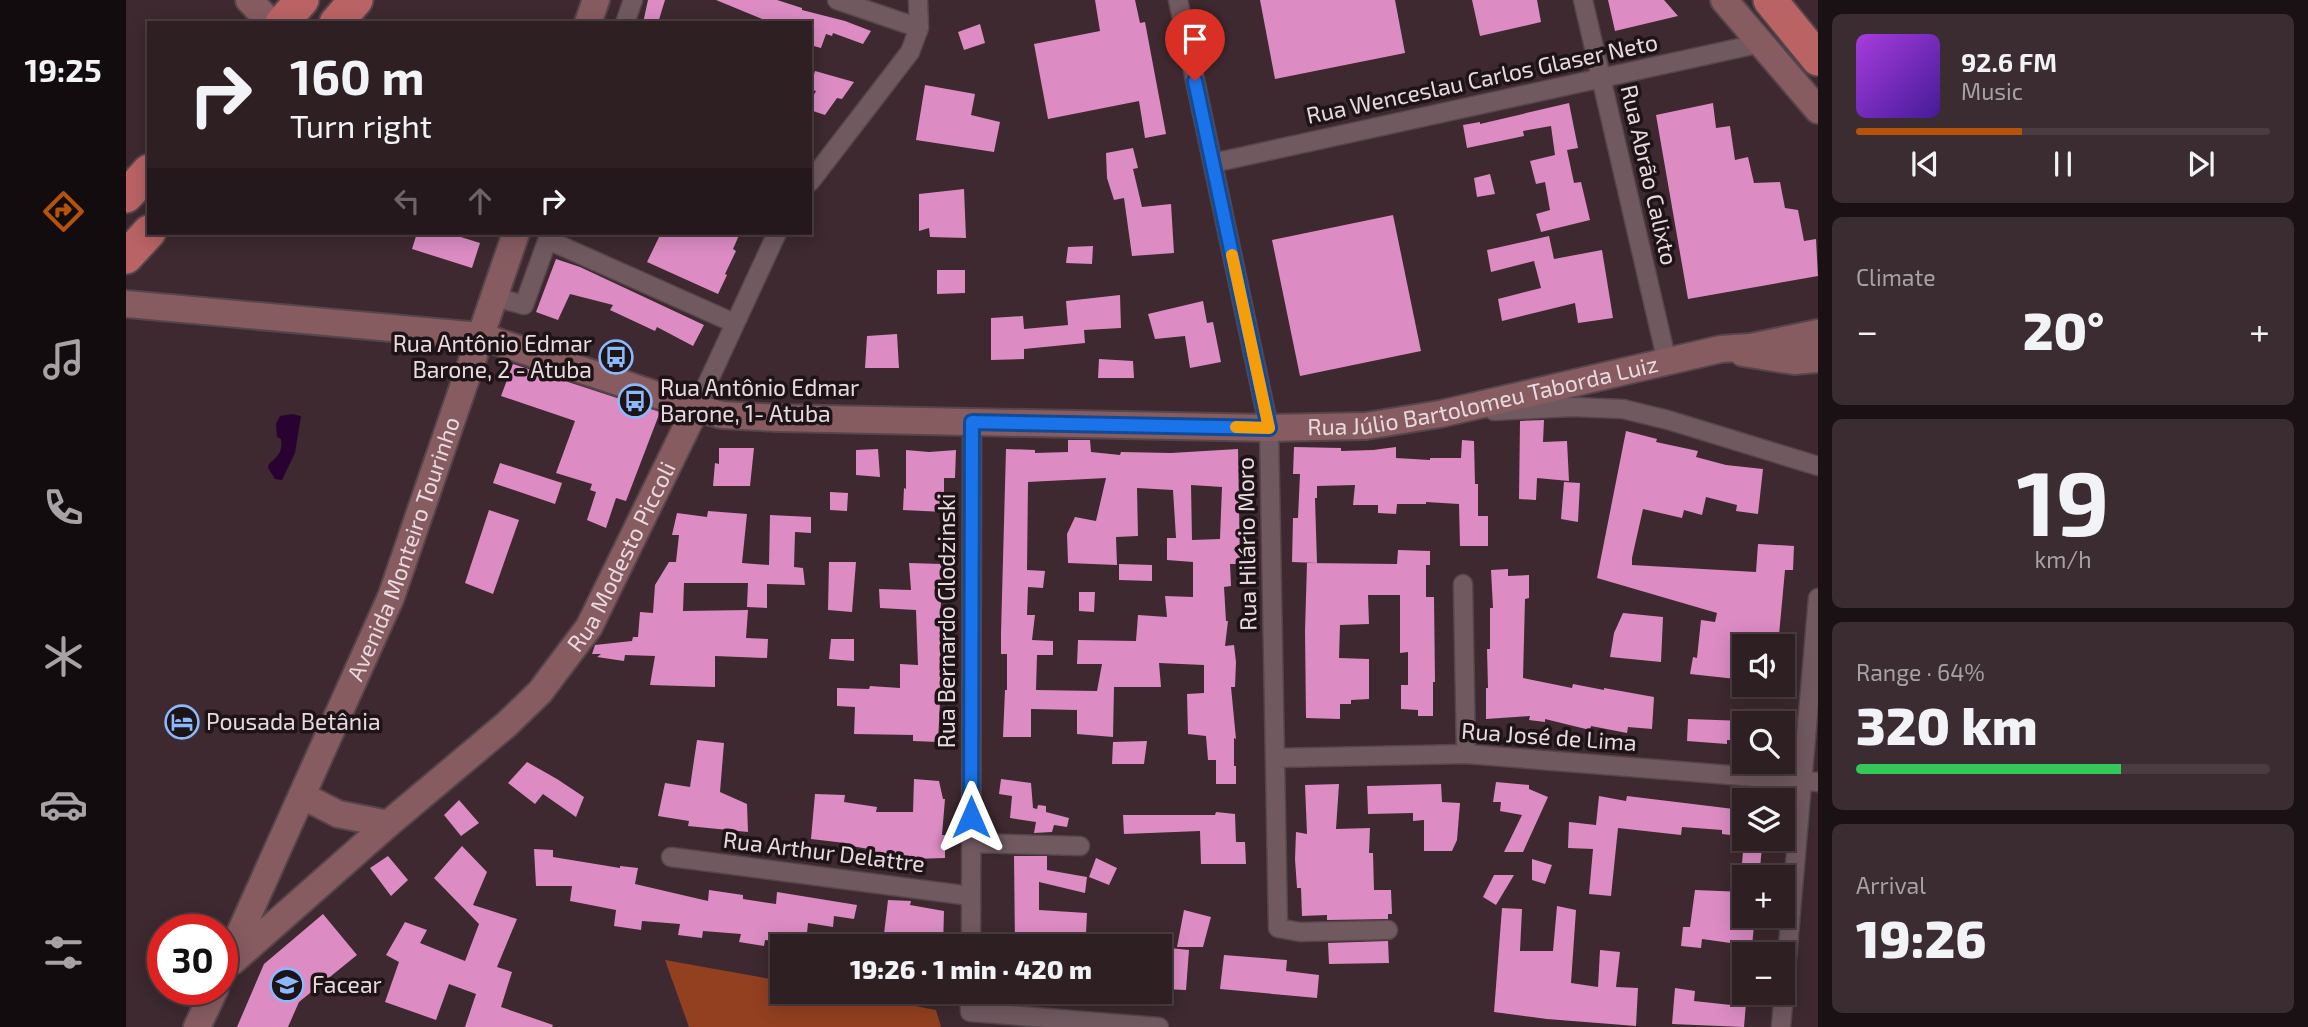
<!DOCTYPE html>
<meta charset="utf-8">
<style>
:root{--surface:#2e1f23;--page:#3a2c30;--text:#f1f3f6;--muted:#a7a2a6;--line:#493d41;--accent:#b45309}
body{margin:0;font-family:"Exo 2",sans-serif;background:var(--page);color:var(--text);height:100vh;display:flex;flex-direction:column;font-size:26px;white-space:nowrap}
*{box-sizing:border-box;margin:0}
p{font-size:23px;color:var(--muted)}
.icon{flex:none;width:38px;height:38px;fill:none;stroke:currentColor;stroke-width:2;stroke-linecap:round;stroke-linejoin:round}
.map{position:relative;flex:1;overflow:hidden}
.details{display:flex;flex-direction:column;gap:14px;padding:14px;background:#191113;width:490px}
.details>*{flex:none}
.guide{position:absolute;left:21px;top:21px;width:665px;height:214px;border-radius:0px;box-shadow:0 4px 18px #0003,0 0 0 2px var(--line);background:#2e1f23;color:var(--text);overflow:hidden}
.tools{position:absolute;left:1606px;top:634px;display:grid;gap:14px}
.tools a{display:grid;place-items:center;width:63px;height:63px;border-radius:0px;background:var(--surface);box-shadow:0 4px 18px #0003,0 0 0 2px var(--line);font-size:35px}
.speed{position:absolute;left:21px;top:914px;display:flex;gap:14px;font-size:35px;font-weight:700;text-align:center}
.speed>*{display:grid;place-content:center;width:91px;height:91px;border-radius:50%;background:var(--surface);box-shadow:0 4px 18px #0003,0 0 0 2px var(--line);line-height:1}
.speed .limit{border:10px solid #d22;background:#fff;color:#111}
.pin{position:absolute;display:grid;place-items:center;width:60px;height:60px;color:#fff;margin:-72px -30px;border-radius:50% 50% 50% 0;rotate:-45deg;box-shadow:0 0 7px #0007}
.pin .icon{rotate:45deg}
.me{position:absolute;width:77px;margin:-38px;rotate:0deg;stroke-linejoin:round;filter:drop-shadow(0 0 5px #0008)}
.turn{display:flex;align-items:center;gap:24px;height:147px;padding:0 28px;font-size:32px}
.turn .icon{width:91px;height:91px;stroke-width:2.5}
.turn b{display:block;font-size:49px;line-height:60px}
.lanes{display:flex;align-items:center;height:66px;padding:0 28px;background:#0003;justify-content:center;gap:35px;direction:ltr}
.lanes .off{opacity:.35}
.big{font-size:52px;font-weight:800;line-height:1.1}
.details .widget{flex:1;display:flex;flex-direction:column;justify-content:center;gap:10px;min-width:0;padding:0 24px;border-radius:10px;background:var(--page)}
.details .dial{align-items:center;gap:0}
.dial b{font-size:91px;line-height:1}
.song{display:flex;align-items:center;gap:21px}
.cover{width:84px;height:84px;border-radius:10px;background:linear-gradient(135deg,hsl(280 70% 55%),hsl(260 70% 35%))}
.played{height:7px;border-radius:4px;background:linear-gradient(90deg,var(--accent) 40%,var(--line) 40%)}
.keys{display:flex;justify-content:space-around;direction:ltr}
.heat{display:flex;justify-content:space-between;align-items:center;font-size:38px;direction:ltr}
.charge{height:10px;border-radius:5px;background:linear-gradient(90deg,#34c759 64%,var(--line) 0)}
.trip{position:absolute;left:644px;top:934px;width:402px;height:70px;border-radius:0px;background:var(--surface);box-shadow:0 4px 18px #0003,0 0 0 2px var(--line);font-weight:800;line-height:70px;text-align:center}
main{display:flex;flex:1;min-height:0}
.tab-bar{display:flex;flex-direction:column;width:126px;justify-content:space-around;align-items:center;background:#120c0e;color:var(--muted)}
.tab-bar .icon{width:49px;height:49px}
.tab-bar .selected{color:var(--accent)}
.tab-bar b{font-size:32px;color:var(--text)}
.map>svg:first-child{display:block}
</style>
<main>
<nav class="tab-bar">
<b>19:25</b>
<svg class="icon selected" aria-label="directions" viewBox="0 0 24 24"><path d="M12 3l9 9-9 9-9-9zM9 14v-3h6M13 9l2 2-2 2"/></svg>
<svg class="icon" aria-label="music" viewBox="0 0 24 24"><path d="M9 18V5l10-2v13"/><circle cx="6" cy="18" r="3"/><circle cx="16" cy="16" r="3"/></svg>
<svg class="icon" aria-label="phone" viewBox="0 0 24 24"><path d="M5 4h4l2 5-3 2q2 4 5 5l2-3 5 2v4C11 20 4 13 5 4z"/></svg>
<svg class="icon" aria-label="climate" viewBox="0 0 24 24"><path d="M12 3v18M4 7l16 10M4 17L20 7"/></svg>
<svg class="icon" aria-label="car" viewBox="0 0 24 24"><path d="M5 17H2v-5l4-1 3-4h7l3 4 3 1v5h-3M9 17h6M6 11h13"/><circle cx="7" cy="17" r="2"/><circle cx="17" cy="17" r="2"/></svg>
<svg class="icon" aria-label="filters" viewBox="0 0 24 24"><path d="M4 7h16M4 17h16"/><circle cx="9" cy="7" r="2"/><circle cx="15" cy="17" r="2"/></svg>
</nav>
<div class="map">
<svg width="1692" height="1027" viewBox="0 0 1692 1027">
<rect width="100%" height="100%" fill="#3d292f"/>
<!-- forest -->
<path fill="#92401f" d="M539,960L656,981V992H716L810,1010L815,1027H563Z"/>
<!-- water -->
<path fill="#290232" d="M166,414L175,416L169,453L156,480L149,479L142,468L143,464C152,456 157,452 155,439L151,437L150,424L154,416Z"/>
<!-- building -->
<path fill="#dc8cc3" fill-rule="evenodd" d="M522,0H539L532,23H517Z
M590,0H651L676,8V10L719,21L745,31L737,44L707,33L706,36L700,34L695,48L684,45V23H646Z
M969,0H1009L1014,23L1019,22L1040,134L1019,138L1013,101L922,119L908,44L974,31Z
M1134,0H1269L1279,53L1149,79Z
M1346,0H1411L1415,22L1354,36Z
M1482,0H1538L1552,16L1489,31Z
M854,24L859,43L838,50L832,32Z
M689,71L728,82L716,99L711,98L699,115L684,110V102L690,91L684,89Z
M799,85L849,94L845,115L874,122L868,152L790,140Z
M1443,103L1452,148L1441,150L1448,183L1455,182L1464,220L1415,232L1410,214L1424,210L1419,182L1410,184L1404,161L1429,155L1425,126L1397,131L1398,136L1341,148L1337,125L1354,122V124Z
M1587,103L1590,128L1604,126L1609,160L1622,157L1628,183L1654,182L1659,208L1672,210L1678,241L1690,239L1692,276L1562,299L1530,115Z
M1007,148L1012,168L1007,169L1016,207L1045,204L1048,253L1006,256L998,198L988,200L981,178L980,153Z
M1364,174L1369,194L1351,197L1348,178Z
M838,189L840,238L804,237L803,228L793,231V194Z
M1267,215L1295,351L1174,376L1146,240Z
M291,233H322L354,243L346,268L286,249Z
M535,233H614L607,249L610,251L599,274L601,275L592,294L521,262Z
M1423,236L1428,259L1476,250L1487,318L1452,323L1449,303L1376,321L1372,299L1415,288L1408,261L1365,272L1361,250Z
M967,246L966,264L940,263L942,247Z
M430,259L454,267L578,325L567,346L531,327L529,331L484,310L487,305L444,294L432,320L410,312Z
M811,270H839V293L811,294Z
M994,295L995,328L958,330L959,343L898,349V359L865,360V318L897,316L898,329L942,325L940,301Z
M1077,301L1081,323L1087,322L1095,362L1064,368L1059,336L1029,339L1022,314Z
M771,334L773,368H739L741,336Z
M973,359L1007,361L1008,378H972Z
M387,364L534,412L500,501L490,498L480,528L461,520L470,492L464,490L466,484L430,473L449,421L375,396Z
M1418,420L1417,442L1441,441L1443,481L1411,478L1410,500L1393,499L1394,421Z
M1500,431L1531,439L1530,442L1572,451L1570,457L1600,465L1637,469L1632,514L1610,511L1611,505L1580,497L1576,515L1558,510L1556,518L1517,509L1506,558V565L1630,572L1632,544L1668,546L1667,570H1659L1652,646H1619V680L1564,674L1567,657L1571,658L1575,620L1589,622L1591,613L1471,578Z
M942,440H964L965,452L994,455L995,452L1045,453L1112,449L1114,564H1104L1105,586L1098,587L1100,621H1102L1099,646L1108,645L1110,662L1109,687H1105L1110,739L1108,738V766H1110V784H1090V760H1082L1080,736L1062,734L1061,694L1078,693V665L1033,663L1035,687H988L987,737L951,734V710L905,709V737H877L879,690H881V654H875V633L880,449L909,450V453L942,452ZM980,478L970,521L949,517L941,534L942,563L991,565L990,537L1012,536L1011,488L1047,490L1050,538H1041V560L1067,562V597L1039,596L1041,617L1012,615L1010,641L952,640L951,664H976L971,691L910,690L911,655H927V641L906,640L909,615H901L902,587L917,588L919,571L901,570L902,482ZM1065,485L1096,487L1094,539L1066,540Z
M1336,440L1348,441L1349,484H1352V516H1362V546H1334L1333,504L1300,502V504H1271L1270,514L1252,513V505H1227L1229,485L1191,486V498H1189L1191,563L1166,562L1167,518H1172L1174,474H1167L1168,447L1215,448V451L1247,450L1270,447V458L1304,460V458H1335Z
M593,448H628L624,486H587L589,463L593,464Z
M752,449L754,477L730,475V450Z
M780,450L803,452L830,450L829,478H818V512L777,510L778,488L780,489Z
M374,463L436,483L429,504L367,483Z
M1438,482L1454,483L1452,522L1435,519Z
M704,492L722,493L721,511L704,510Z
M363,510L393,520L367,594L339,583Z
M582,511L621,514L616,563L643,565L644,515L685,517V533L669,532L668,567L677,568L679,585L641,584V608L621,607L622,583H558L557,611L622,610L620,638L642,639L641,658L589,656V687L524,685L529,656L499,655L498,661L471,657L475,654H466L469,645L506,641L507,637H512L514,612L527,613L529,585L543,562H550L553,535H546L551,513L581,517Z
M1272,550L1304,551V565H1300V597H1308L1309,682H1307V716H1292V710L1275,709V685H1282V652L1274,653V595H1242L1243,624L1214,625L1213,658L1243,659V699L1225,700V704H1214V719L1180,718L1179,631L1181,563L1271,564Z
M703,562H730L726,612L702,610Z
M783,563L816,564L814,633L816,661L812,742L787,741V735L728,734L729,707L711,706V688L743,689L744,686L774,688V664L792,665L790,610L754,608L753,589L785,590Z
M993,564L1026,565V581L993,580Z
M1382,569V576L1403,575V598L1399,599L1397,678L1446,688L1447,684L1478,690V688L1528,697L1526,729L1502,727L1501,733L1465,726L1464,730L1419,719V722L1403,720L1404,716L1360,719V688H1362L1361,649H1364V608H1367L1365,570Z
M953,592H969L968,612L953,611Z
M1497,613L1537,617L1535,662L1484,657L1488,633Z
M705,639H728V661L703,659Z
M1562,719L1619,721V741L1601,740V744L1561,741Z
M571,740L598,743L594,792L621,804L622,832L562,826L563,821L532,816L539,783L564,787Z
M1021,741L1018,764H986L987,742Z
M401,762L431,779L458,797L450,817L417,794L409,804L382,783Z
M788,779L813,781L817,799H819L816,835H819V858L786,859L749,853V850L719,845V843L685,839L689,794L719,795L718,802L751,807L750,812H787Z
M875,779L905,783L907,808L911,809L912,805L920,806V812L943,818L941,827L928,825L926,832L908,833L910,822L884,818L886,796L873,794Z
M1370,782L1403,785V789L1422,797L1397,852H1378L1396,815L1374,811L1375,802H1367Z
M1213,784L1210,829L1244,828L1243,853H1247L1248,890H1265L1266,914H1262V919L1201,920V915L1176,916L1175,888H1171L1169,859L1170,832L1181,834L1179,785Z
M1315,784L1316,802L1334,803L1331,840L1326,851H1298V820L1287,821V813L1242,814L1241,786Z
M1473,796L1500,801L1501,796L1616,810L1612,836L1596,834V830L1556,827L1555,835L1492,828L1485,896L1463,894L1467,849L1442,848L1443,822L1470,825Z
M333,800L353,823L335,836L318,815Z
M1090,812L1109,814L1110,842H1119L1120,864H1075L1074,831L998,834L997,815H1089Z
M1618,838H1637L1633,877H1615Z
M336,846L361,872L347,905L391,919L371,967L386,972L375,1007L427,1025L426,1027H339L350,994L323,984L310,1020L259,1002L273,962L260,955L279,922L301,930L294,943L339,961L353,924L308,878Z
M408,849L427,850V857L494,868V866L512,868L509,884L582,901L583,890L617,895V899L650,904L651,892L731,905L728,919L708,916L707,927L682,923L680,943L639,940L638,946L613,942L615,934L577,931L576,938L552,935L554,924L516,921L515,930L488,926L490,910L444,901L446,886H410Z
M262,856L282,880L265,896L244,868Z
M888,856H921V870L961,877L959,893L913,882V910L961,913L960,934L1001,936V947L889,946Z
M970,858L991,868L983,885L963,877Z
M1406,859L1426,865L1419,884L1406,880Z
M1368,875H1388L1370,905L1357,897Z
M1569,890L1619,892V915H1629L1626,946L1576,939L1575,948L1555,946L1557,927H1564Z
M762,900L785,901L784,905L818,911L817,947H782L784,938L758,934Z
M1431,906L1450,910L1445,983L1472,987L1474,950L1494,952L1490,987L1512,988L1510,1026L1421,1019L1368,1012L1376,908L1396,909L1394,951H1427Z
M1058,910L1085,917L1077,947H1051Z
M197,914L231,955L173,1002L162,1027H111L138,964Z
M1262,941L1263,963L1203,964L1202,943Z
M1034,947L1063,950L1060,990L1034,989Z
M1098,955L1161,960L1160,971L1193,975L1191,998L1094,989Z
M1609,958L1619,959V992H1621L1618,1027L1546,1024L1549,988L1569,991L1568,1001L1605,1005Z"/>
<g fill="none" stroke-linecap="round" stroke-linejoin="round">
<defs>
<path id="street" d="M711,0L793,28
M1052,0L1143,428L1152,928L1174,932L1262,930
M1457,0L1541,362
M499,23L507,0
M1087,163L1636,43
M684,182L784,52L793,28L792,0
M422,240L608,323
M368,297L398,305L424,233
M570,408L651,233
M1368,411L1446,407L1497,409L1542,420L1692,466
M1337,584L1340,754
M1149,758L1340,754L1692,782
M845,843L954,846
M545,857L845,896
M845,947L846,422
M844,992V1012L1033,1027
M1655,1027L1692,598"/>
<g id="secondary">
<path d="M123,0L145,23"/>
<path d="M1598,0L1692,110"/>
<path d="M462,23L470,0"/>
<path id="s1" d="M0,304L354,336L570,408L596,415L652,418L1143,428L1240,426L1314,414L1595,349L1625,347L1692,333"/>
<path d="M1617,353L1668,361L1692,359"/>
<path d="M177,796L212,814L262,824"/>
<path id="s2" d="M107,961L262,824L381,724L414,692L463,627L570,408"/>
<path id="s3" d="M96,973L265,597L390,233"/>
<path d="M71,1027L89,989"/>
</g>
<path id="highway" d="M1644,0L1692,59
M156,23L176,0
M210,23L230,0
M0,196L23,171
M0,257L23,232"/>
</defs>
<!-- street casing -->
<use href="#street" stroke="#56454b" stroke-width="21"/>
<!-- secondary casing -->
<use href="#secondary" stroke="#56454b" stroke-width="30"/>
<!-- highway casing -->
<use href="#highway" stroke="#56454b" stroke-width="37"/>
<!-- street -->
<use href="#street" stroke="#715960" stroke-width="18"/>
<!-- secondary -->
<use href="#secondary" stroke="#875c61" stroke-width="26"/>
<!-- highway -->
<use href="#highway" stroke="#b96364" stroke-width="33"/>
</g>
<g fill="none" stroke-linecap="round" stroke-linejoin="round">
<defs>
<path id="route" d="M845,817L846,422L1143,428L1069,81"/>
</defs>
<!-- route casing -->
<use href="#route" stroke="#114b97" stroke-width="18"/>
<!-- route -->
<use href="#route" stroke="#1a73e8" stroke-width="12"/>
<!-- slow -->
<path stroke="#f59e0b" stroke-width="12" d="M1106,255L1143,428L1110,427"/>
</g>
<!-- icons -->
<defs>
<symbol id="bus-ring" viewBox="-11 -11 22 22"><circle r="9.5" fill="#1e1417" stroke="#8bb9fc" stroke-width="1.5"/><path d="M-5-6H5V4H4V6H2V4H-2V6H-4V4H-5ZM-3.5-4V0h7V-4ZM-3.5 1.2v1.5H-2V1.2ZM2 1.2v1.5H3.5V1.2Z" fill="#8bb9fc"/></symbol>
<symbol id="hotel-ring" viewBox="-11 -11 22 22"><circle r="9.5" fill="#1e1417" stroke="#8bb9fc" stroke-width="1.5"/><path d="M-6-4.5h1.5V1H6V5H4.5V3h-9V5H-6ZM-4 0a1.8 1.8 0 1 1 3.6 0ZM.5 0V-2.5h3Q6-2.5 6 0Z" fill="#8bb9fc"/></symbol>
<symbol id="university-ring" viewBox="-11 -11 22 22"><circle r="9.5" fill="#1e1417" stroke="#8bb9fc" stroke-width="1.5"/><path d="M0-5L7-2L0 1L-7-2ZM-4 1L0 2.5L4 1V4Q0 6-4 4Z" fill="#8bb9fc"/></symbol>
</defs>
<g fill-rule="evenodd">
<use href="#bus-ring" x="471" y="338" width="38" height="38"/>
<use href="#bus-ring" x="490" y="382" width="38" height="38"/>
<use href="#hotel-ring" x="37" y="703" width="38" height="38"/>
<use href="#university-ring" x="142" y="966" width="38" height="38"/>
</g>
<g text-anchor="middle" stroke-width="7" stroke-linejoin="round" paint-order="stroke">
<!-- street labels -->
<g font-size="23" fill="#e8dade" stroke="#1e1417">
<text transform="translate(1356 79) rotate(-12)" y="8">Rua Wenceslau Carlos Glaser Neto</text>
<text transform="translate(1523 175) rotate(77)" y="8">Rua Abrão Calixto</text>
<text dy="8" stroke="none"><textPath href="#s1" startOffset="1374">Rua Júlio Bartolomeu Taborda Luiz</textPath></text>
<text transform="translate(1121 544) rotate(-91)" y="8">Rua Hilário Moro</text>
<text dy="8" stroke="none"><textPath href="#s3" startOffset="462">Avenida Monteiro Tourinho</textPath></text>
<text dy="8" stroke="none"><textPath href="#s2" startOffset="567">Rua Modesto Piccoli</textPath></text>
<text transform="translate(821 621) rotate(-90)" y="8">Rua Bernardo Glodzinski</text>
<text transform="translate(1423 737) rotate(4)" y="8">Rua José de Lima</text>
<text transform="translate(698 852) rotate(7)" y="8">Rua Arthur Delattre</text>
</g>
<!-- poi labels -->
<g font-size="23" fill="#e8dade" stroke="#1e1417" text-anchor="start">
<text x="466" y="352" text-anchor="end">Rua Antônio Edmar<tspan x="466" dy="26">Barone, 2 - Atuba</tspan></text>
<text x="534" y="396">Rua Antônio Edmar<tspan x="534" dy="26">Barone, 1- Atuba</tspan></text>
<text x="80" y="730">Pousada Betânia</text>
<text x="186" y="993">Facear</text>
</g>
</g>
</svg>
<div class="tools">
<a><svg class="icon" aria-label="sound" viewBox="0 0 24 24"><path d="M4 9h4l5-4v14l-5-4H4zM17 9q2 3 0 6"/></svg></a>
<a><svg class="icon" aria-label="search" viewBox="0 0 24 24"><circle cx="10" cy="10" r="6"/><path d="M15 15l6 6"/></svg></a>
<a><svg class="icon" aria-label="layers" viewBox="0 0 24 24"><path d="M12 4l9 5-9 5-9-5zM3 14l9 5 9-5"/></svg></a>
<a>+</a>
<a>−</a>
</div>
<div class="speed"><div class="limit">30</div></div>
<div class="pin" style="left:1069px;top:81px;background:#d93025"><svg class="icon" aria-label="arrive" viewBox="0 0 24 24"><path d="M6 21V4h12l-3 4 3 4H6"/></svg></div>
<svg class="me" style="left:845px;top:817px" viewBox="-20 -20 40 40"><path d="M0-17L14 15 0 8-14 15z" fill="#1a73e8" stroke="#fff" stroke-width="4"/></svg>
<div class="trip">19:26 · 1 min · 420 m</div>
<div class="guide">
<div class="turn"><svg class="icon" aria-label="right" viewBox="0 0 24 24"><path d="M7 20v-9h11M14 6l5 5-5 5"/></svg><div><b>160 m</b>Turn right</div></div>
<div class="lanes"><svg class="icon off" aria-label="left" viewBox="0 0 24 24"><path d="M17 20v-9H6M10 6l-5 5 5 5"/></svg><svg class="icon off" aria-label="ahead" viewBox="0 0 24 24"><path d="M12 20V5M6 11l6-6 6 6"/></svg><svg class="icon" aria-label="right" viewBox="0 0 24 24"><path d="M7 20v-9h11M14 6l5 5-5 5"/></svg></div>
</div>
</div>
<section class="details">
<div class="widget">
<div class="song"><i class="cover"></i><div><b>92.6 FM</b><p>Music</p></div></div>
<div class="played"></div>
<div class="keys"><svg class="icon" aria-label="previous" viewBox="0 0 24 24"><path d="M18 5L8 12l10 7zM5 5v14"/></svg><svg class="icon" aria-label="pause" viewBox="0 0 24 24"><path d="M8 5v14M16 5v14"/></svg><svg class="icon" aria-label="next" viewBox="0 0 24 24"><path d="M6 5l10 7-10 7zM19 5v14"/></svg></div>
</div>
<div class="widget"><p>Climate</p>
<div class="heat"><a>−</a><b class="big">20°</b><a>+</a></div>
</div>
<div class="widget dial"><b>19</b><p>km/h</p></div>
<div class="widget"><p>Range · 64%</p><b class="big">320 km</b><div class="charge"></div></div>
<div class="widget"><p>Arrival</p><b class="big">19:26</b></div>
</section>
</main>
